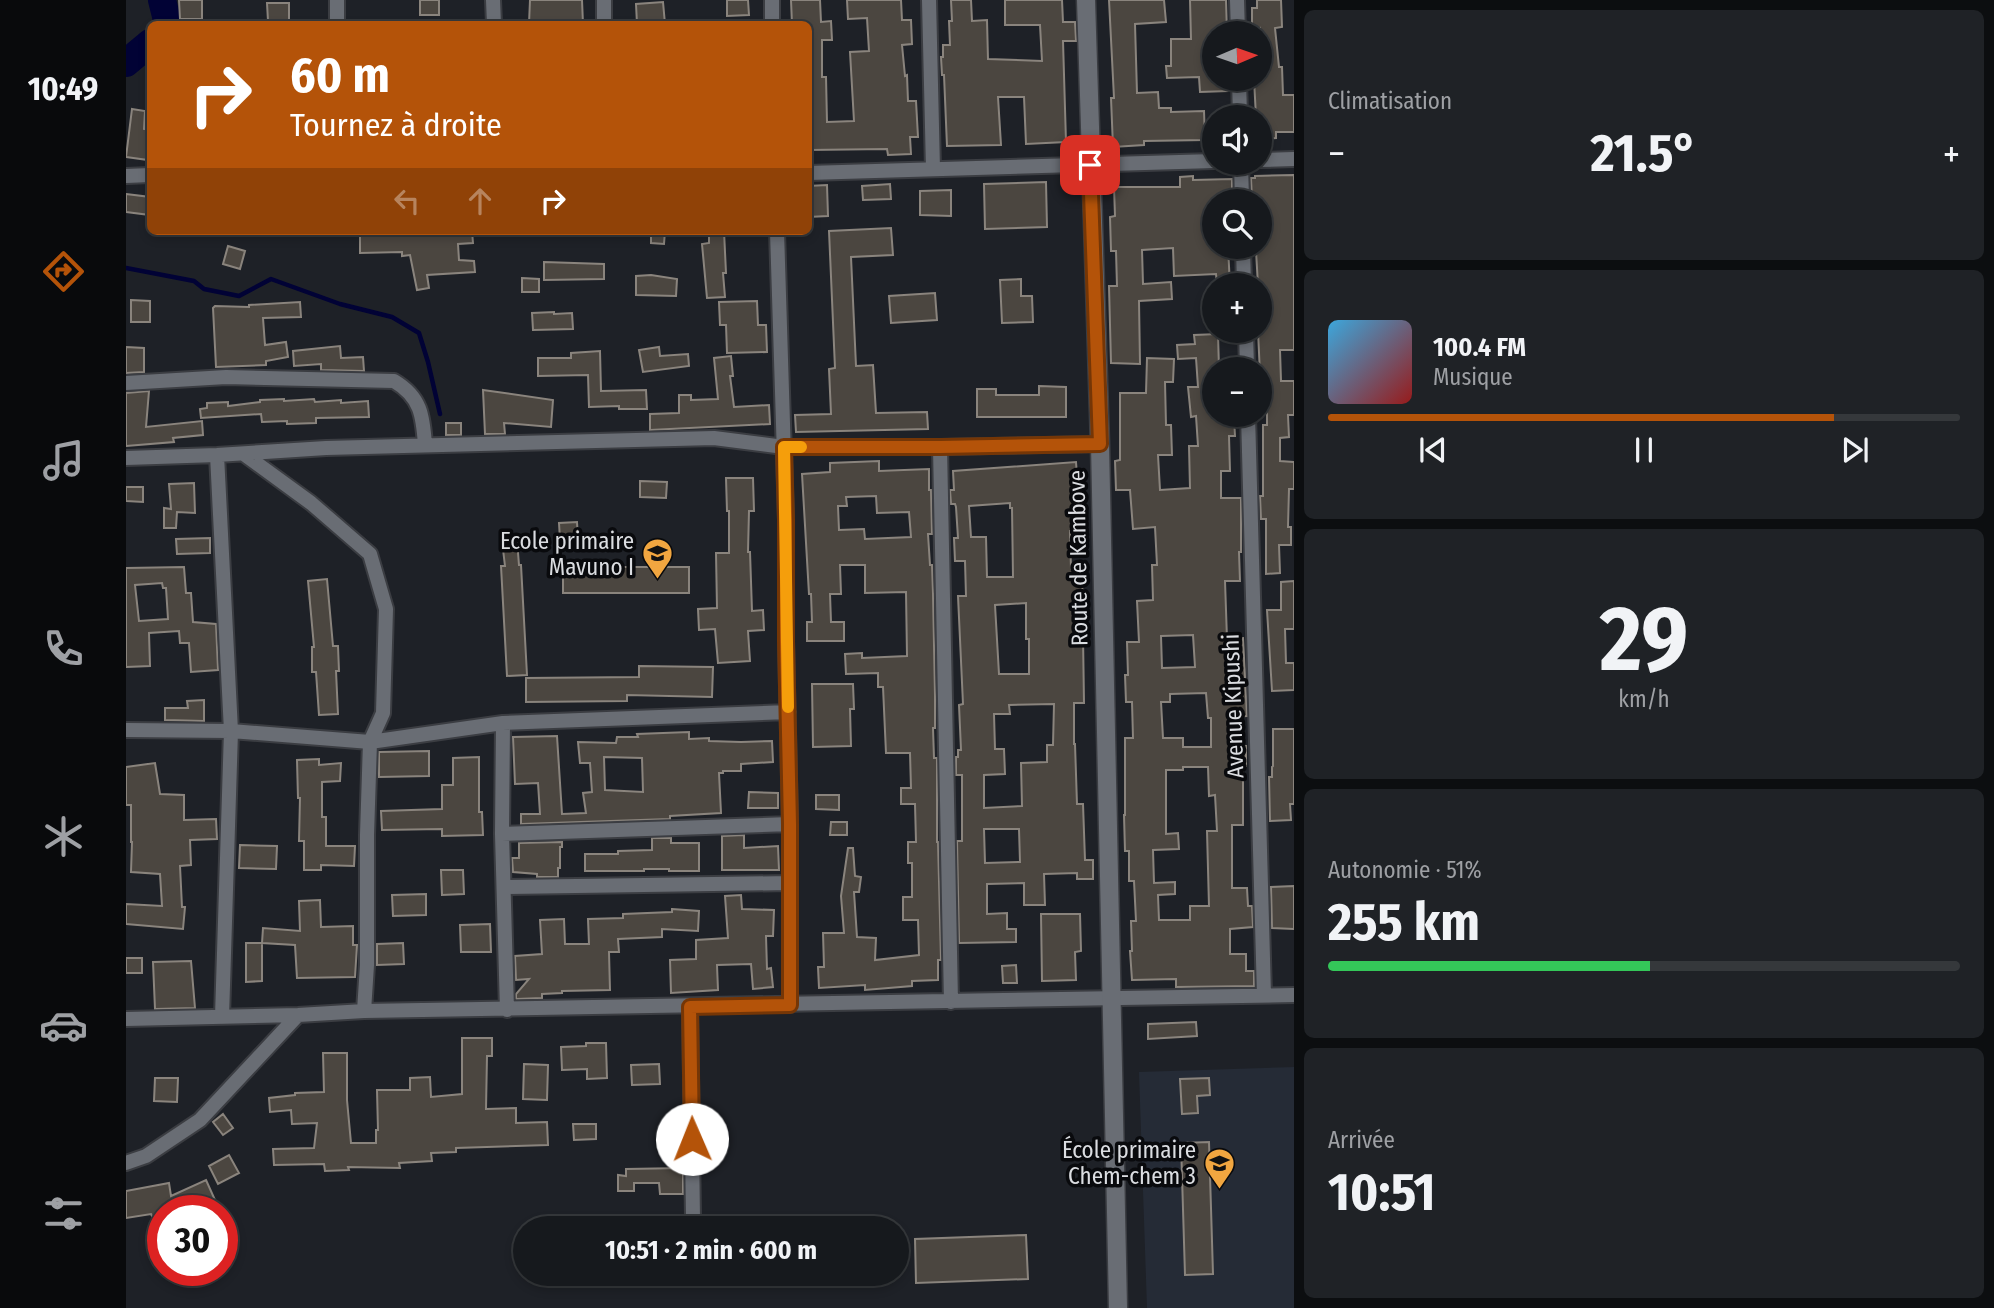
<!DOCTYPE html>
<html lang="fr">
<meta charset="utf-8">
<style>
:root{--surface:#16191d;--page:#1f2226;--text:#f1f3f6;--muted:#9ea0a4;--line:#35383b;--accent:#b45309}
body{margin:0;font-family:"Fira Sans Condensed",sans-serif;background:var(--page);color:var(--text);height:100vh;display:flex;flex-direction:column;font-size:26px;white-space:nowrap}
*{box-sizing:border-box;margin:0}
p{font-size:23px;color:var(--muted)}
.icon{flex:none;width:38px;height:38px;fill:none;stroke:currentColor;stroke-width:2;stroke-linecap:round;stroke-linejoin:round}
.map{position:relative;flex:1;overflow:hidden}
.side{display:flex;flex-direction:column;gap:10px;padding:10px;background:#0c0e10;width:700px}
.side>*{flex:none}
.guide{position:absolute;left:21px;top:21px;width:665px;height:214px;border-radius:10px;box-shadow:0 4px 10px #0003,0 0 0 2px var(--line);background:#b45309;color:#fff;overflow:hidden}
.needle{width:46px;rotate:88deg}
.fabs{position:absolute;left:1076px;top:21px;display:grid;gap:14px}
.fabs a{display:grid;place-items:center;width:70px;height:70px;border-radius:50%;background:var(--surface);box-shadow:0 4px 10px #0003,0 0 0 2px var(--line);font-size:35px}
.speed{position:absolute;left:21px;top:1195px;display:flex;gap:14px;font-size:35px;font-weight:700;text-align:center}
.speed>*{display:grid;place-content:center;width:91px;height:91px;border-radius:50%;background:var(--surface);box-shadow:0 4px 10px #0003,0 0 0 2px var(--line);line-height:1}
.speed .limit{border:10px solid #d22;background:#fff;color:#111}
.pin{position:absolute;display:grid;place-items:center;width:60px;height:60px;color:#fff;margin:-30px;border-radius:14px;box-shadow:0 4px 10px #0006}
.me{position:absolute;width:77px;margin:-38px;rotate:359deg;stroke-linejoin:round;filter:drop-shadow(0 0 5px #0008)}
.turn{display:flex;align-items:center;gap:24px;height:147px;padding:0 28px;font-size:32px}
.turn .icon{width:91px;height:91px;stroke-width:2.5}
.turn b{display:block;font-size:49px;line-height:60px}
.lanes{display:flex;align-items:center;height:66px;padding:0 28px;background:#0003;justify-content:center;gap:35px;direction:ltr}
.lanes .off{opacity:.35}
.big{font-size:52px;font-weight:700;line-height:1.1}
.side .card{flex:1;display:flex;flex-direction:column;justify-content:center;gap:10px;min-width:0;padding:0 24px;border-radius:10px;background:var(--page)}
.side .dial{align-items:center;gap:0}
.dial b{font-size:91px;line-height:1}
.song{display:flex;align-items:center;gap:21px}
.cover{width:84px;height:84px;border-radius:10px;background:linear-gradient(135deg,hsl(200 70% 55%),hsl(0 70% 35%))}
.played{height:7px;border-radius:4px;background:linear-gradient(90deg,var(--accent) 80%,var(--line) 80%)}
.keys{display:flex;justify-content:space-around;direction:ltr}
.heat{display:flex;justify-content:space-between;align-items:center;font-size:38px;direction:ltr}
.charge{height:10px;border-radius:5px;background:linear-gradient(90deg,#34c759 51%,var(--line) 0)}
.trip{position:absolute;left:387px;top:1216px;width:396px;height:70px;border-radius:35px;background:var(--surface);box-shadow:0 4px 10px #0003,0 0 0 2px var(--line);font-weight:700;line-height:70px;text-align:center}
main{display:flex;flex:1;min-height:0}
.dock{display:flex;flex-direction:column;width:126px;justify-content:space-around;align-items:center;background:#090a0c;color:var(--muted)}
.dock .icon{width:49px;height:49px}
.dock .active{color:var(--accent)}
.dock b{font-size:32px;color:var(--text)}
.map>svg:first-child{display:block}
</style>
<main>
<nav class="dock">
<b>10:49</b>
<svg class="icon active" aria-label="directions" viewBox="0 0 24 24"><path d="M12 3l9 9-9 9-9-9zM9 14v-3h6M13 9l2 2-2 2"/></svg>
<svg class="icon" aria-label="music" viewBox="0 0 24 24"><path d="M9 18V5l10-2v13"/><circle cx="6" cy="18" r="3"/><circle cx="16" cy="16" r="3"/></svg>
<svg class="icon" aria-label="phone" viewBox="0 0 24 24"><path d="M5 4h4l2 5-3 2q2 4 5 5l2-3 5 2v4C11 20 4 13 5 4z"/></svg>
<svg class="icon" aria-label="climate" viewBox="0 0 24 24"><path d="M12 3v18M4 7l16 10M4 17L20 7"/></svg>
<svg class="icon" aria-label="car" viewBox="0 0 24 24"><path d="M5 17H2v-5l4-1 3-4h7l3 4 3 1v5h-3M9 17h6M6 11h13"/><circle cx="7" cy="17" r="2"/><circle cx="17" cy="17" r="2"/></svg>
<svg class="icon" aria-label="filters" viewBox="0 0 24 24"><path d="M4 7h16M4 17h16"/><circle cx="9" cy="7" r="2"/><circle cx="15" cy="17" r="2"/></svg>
</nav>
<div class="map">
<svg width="1168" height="1308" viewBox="0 0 1168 1308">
<rect width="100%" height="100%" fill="#1e2127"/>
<!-- built -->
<path fill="#252b36" d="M1168,1067V1308H1021L1013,1072Z"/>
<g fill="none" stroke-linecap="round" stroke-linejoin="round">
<!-- stream -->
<path stroke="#010235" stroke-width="4.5" d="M0,268L68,281L78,289L113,296L145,279L214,304L266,317L293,333L302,362L314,414"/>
<!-- river -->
<path stroke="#010235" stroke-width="28" d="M36,0L42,24
M0,63L24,43"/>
</g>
<!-- building -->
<path fill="#4b4640" stroke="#8a847d" stroke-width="2" fill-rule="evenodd" d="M53,0H76V19H54Z
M294,0H313V15H294Z
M404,0H456L457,24H403Z
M601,0H622L623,15L601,16Z
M665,0H694L695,22L705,21L706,40H696V77H700L701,122L728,121L724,52L743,51L741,18L722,19L721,0H775L776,20H785L786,44L776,45L779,76L781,75L782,101H790L792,137H784L785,154L762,155L761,149L682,150V24H666Z
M825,0H845L846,21L861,20L862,59L916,61L914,25H879V0H936L937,22H949L950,41H937L940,142L900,144L898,97H872L875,145L821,146L818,75H816L815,57H817V45H824L823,21H826Z
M983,0H1038L1040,22L1009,24L1011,93L1032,92L1033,108H1045V112L1078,111L1079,140L1018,141V145L987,147L985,98H988Z
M1064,0H1100L1101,33H1088V79H1101L1102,91L1074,92L1073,77L1041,78L1040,66H1045V39H1065Z
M1131,0H1155L1156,27L1149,28L1153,67H1156L1157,95H1168V132H1150V138L1134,139V117H1130L1128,79H1134V28L1126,29V8H1131Z
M537,2L539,24H511L510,4Z
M141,3H163V20L142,21Z
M6,109L19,111L18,129L24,130L22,160L0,157Z
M1168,175V350H1154L1155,381H1168V415H1162L1163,437L1154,438V461L1168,462V489H1163L1162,527H1165V545H1153L1154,573L1140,574V519H1135L1134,496H1137V425H1141V374H1134L1132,331H1134V285H1132L1130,251H1134V201H1126L1125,178H1129V176Z
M1067,176V180L1106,179V201H1088V218H1085L1087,247H1102L1104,285H1091L1090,274L1048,276L1047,248L1016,250L1017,284L1045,282L1046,299L1013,301L1014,364L985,363L983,286H991L990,251H985L984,217L989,216L988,187H1054V177Z
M920,182L921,227L859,229L858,184Z
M764,184L765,199L737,200L736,186Z
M701,185L702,216L682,217V186Z
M825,190V216L794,215V191Z
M0,194L24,197V215L0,212Z
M765,228L767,255L725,257L730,366L747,365L750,413L801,412L802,429L670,432L669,415L705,414L703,369L709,368L703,231Z
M346,231L347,243L332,244L333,260L348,261L349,272L301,275L303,288L291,290L284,255L276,256V252L234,253V232Z
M525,231H539L538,244L525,243Z
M583,231H598L600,273H597L599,297L581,298L576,244L583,243Z
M102,246L119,251L114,269L97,264Z
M418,262L478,264V279L418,280Z
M525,275L551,279L550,296L510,295V276Z
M396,278L413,279V292H396Z
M895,279V296H906L907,322L876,323L874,280Z
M809,293L811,320L765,323L763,296Z
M5,300L24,301V322H5Z
M631,301L632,325H640L641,352L601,353L600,325H594L593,302Z
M174,302L175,317L137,318L139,345L160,342L162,357L140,361V365L90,367L87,308L89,306L123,307V305Z
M428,312V314L446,313L447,329L407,330L406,313Z
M1092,334L1093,369H1088V418L1108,417L1109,436H1103L1104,471H1095V498H1115V552H1113L1114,581H1099L1101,639L1117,638L1121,716L1105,717L1104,747L1120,746V766H1117V825H1106V888H1121L1122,906H1126L1127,927L1104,929V954H1120V971H1128V986L1050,987V979L1006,980L1004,951H1006L1005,921H1010L1008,881H1003V851H999L998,815H999V738H1007L1006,702H1000L999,675H1002L1001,642H1013L1011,601L1027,600L1026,565H1031L1029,527L1007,529L1004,490H990L989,461L994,460V393H1020L1021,358L1048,359L1047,382H1039L1040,425H1045L1046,455H1032L1034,490L1064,488L1063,446H1072L1070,416L1065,417L1062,387H1072L1070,358L1052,359L1051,345L1069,344L1068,335ZM1067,635L1069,667L1036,668L1035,636ZM1080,693L1082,718H1085V747H1057V738H1037L1035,702H1044V694ZM1057,767H1082L1083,796L1089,795L1091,831H1081L1083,906H1064V920H1033L1032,895L1049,894V882L1028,883L1027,850L1053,849L1052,833L1040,834V770H1057Z
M214,346L215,358L237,357L238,371L195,370V364L168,366L167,351Z
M0,347L18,348V372L0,373Z
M533,347L534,356L562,354L563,366L517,372L513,350Z
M474,351L475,391L520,390L521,409H493V406L463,407L462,375L412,376V358H445V353Z
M605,356L607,376H604L608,407L643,405L644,424L524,430V414L553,413V395H565V400L592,399L588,358Z
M913,386L940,387V417H851V389H870V395H913Z
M357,390L427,400L425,427L378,423L379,434H359Z
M23,391L20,427L76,421L77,435L47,438L48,442L0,446V393Z
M158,399V401L188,399L189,402L215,400V403L242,401L243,417L190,418V423L161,424V421L136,422L135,414L75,418L74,409L81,408V403L102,402V406L134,402V400Z
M320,423H335V435H320Z
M753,461V471L803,469V490H805L806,534H802L804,565H806L807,594L809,696V728H807L808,758H811V842H812L815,960H812V980L786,981V986L739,990V985L693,988L692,967H698L697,933H718L715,896L722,848H727L729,876L735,877L733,892H728L731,937L750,938L749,960L793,955L792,920H777V897H786V863H782V842H790L789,804H775V788H785L784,753H760L757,687H752V673L720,674L719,654L736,653V658L781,656L780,592L739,593V565H714L715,594H704L705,622H718V641H681V622H686L685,594H683L676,474L704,472V463ZM750,496L751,513L783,512L785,537L739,539L738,529L713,530L712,506H721L720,497Z
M950,462L953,503L947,504V531H944L945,569L956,568L958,703H948V744H949L951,804H957L959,860H967V879H951V873L918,874L919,905H898V883L861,884V914L881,913V929H890V942L833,943L831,841H836V775H830V757H832V750H835L833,705L837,704L832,596H840L839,561H829L828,538H832L830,507L829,504H825L824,490H828L827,471ZM884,503V508H886L887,577H861L860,537H845L843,506ZM900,603V639H903V674H873L869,605ZM928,704L927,745H921V762L895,763L896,806L858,808V775L879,774L878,749H869L868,714H884L883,705ZM858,829H893L894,862L859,863Z
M600,478H627L628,511H623L622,552H624L626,611L637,610L638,630L622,631L624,661L592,663L589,629L573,630L572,609L591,608L590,553H603V511H601Z
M514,481L541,482L540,498L514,497Z
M68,483L69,513L51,512L50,528H38V508L45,509L43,484Z
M0,487H17V502L0,501Z
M451,522L452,539L434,540L433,523Z
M84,538V553L51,554L50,539Z
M391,540L393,565H395L401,675L381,676L375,566H379L376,541Z
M58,567L60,593H65L67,622L90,624L92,670L65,672L63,643H54L53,631L23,633L24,666L0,667V568ZM36,583L37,588H40L42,619L13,621L9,585Z
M437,567H563V593H437Z
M201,579L207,646H212L213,671H210L212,714L193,715L190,672H186V647H188L182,581Z
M1168,581V629H1159L1160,663H1168V690L1146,691L1141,610H1155V582Z
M513,666L587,667L586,697L501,695V701L400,702V678L513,677Z
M686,684H727L728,709H724L725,746L687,747Z
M78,700V721L39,720V708H62L61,701Z
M1147,729H1168V804H1164L1165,820L1144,821L1143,777H1146V767L1147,766Z
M563,732V739L583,738V741L615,742L646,741L647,762L615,764V771H597V773H593L595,813L544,816V819L395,824V814H414L412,783L389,784L387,737L431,736L436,814L460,813L457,793L466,792L464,763H454L452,742L490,743L491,737H512L511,734ZM478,757L516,758L517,792L479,790Z
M303,751V776L253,777V752Z
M353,757V812H356L357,835L316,836V829L256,830L255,811L316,809V785H327V758Z
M193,759V765L215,763L214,781L196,782V817H200V846H229L228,866L195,865V870H178V841H173L174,798H172L171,760Z
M29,763L34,794L58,795V820L90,819L91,839L64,840L65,865L54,866L56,907H59L57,929L0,924V904L36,906L34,874L5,872L6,842H5V805H0V767Z
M623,792L652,793V808H622Z
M690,795H713V810L690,809Z
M705,822H721V835H704Z
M618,835V848L652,846L653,870H596V836Z
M526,838H545V843H573V871H543V869H518V871H459V854H492V851L526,850Z
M436,842V847H434V868H432V877H411V874L387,872L386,858H393V843Z
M114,845L151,846L150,869L113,868Z
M315,870H337L338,894L316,895Z
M1168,886V929L1146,928L1145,887Z
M300,894V915L267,916L266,895Z
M615,895L616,909L648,910L647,936H640L641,969L645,968L647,987L627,989L625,964L591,965L592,990L545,993L544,960L570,959V940L602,938L599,896Z
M194,900L195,927L227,926V945H231L229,977L171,978L169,945L136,943L137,928L174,931L173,901Z
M546,909L573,911L572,931L536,929V937L492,939L493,952H483L484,990L436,991V993L416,994V998L390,999V994L403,979L390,980L389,956L416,954L414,920L438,919L439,944H463L462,919L497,918V914L546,912Z
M915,914H954L955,951L949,952L950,980L916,981Z
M364,924L365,952H335L334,925Z
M120,943H136V981L120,982Z
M277,943L278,964L251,965V944Z
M0,958H16V973H0Z
M65,961L69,1008L29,1009L27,962Z
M890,965L891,983H877L876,966Z
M1070,1022L1071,1036L1022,1039V1024Z
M336,1038H366V1056H361L360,1109L390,1108V1123L421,1122L422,1145L330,1148V1152L305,1153L306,1161L273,1163L274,1168L222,1167L223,1170L199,1171L198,1164L148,1165L147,1149L188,1148L191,1123L166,1124L165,1110L144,1112L143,1098L169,1095V1093L198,1092L197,1053H221V1100L225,1143H250V1130H252L251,1090H284V1078L304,1077L305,1097L336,1094Z
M460,1043H480L481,1078L461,1079V1069L436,1070L435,1047L460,1046Z
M398,1064L422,1065L421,1100L397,1099Z
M533,1064L534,1084L506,1085L505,1065Z
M29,1078H52L51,1102L28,1101Z
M1083,1078L1084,1095L1071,1096L1072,1113L1056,1114L1054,1079Z
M97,1114L107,1128L97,1135L87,1122Z
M447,1124H470V1139L448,1140Z
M1083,1142L1087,1274L1059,1275L1055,1143Z
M103,1155L113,1173L92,1184L83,1166Z
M557,1168V1194H534L533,1183H508V1191H492V1175L500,1176V1169Z
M80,1180L89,1200L64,1211H37V1240L25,1214L0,1218V1191L43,1183L45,1196Z
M900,1235L902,1279L790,1283L789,1239Z"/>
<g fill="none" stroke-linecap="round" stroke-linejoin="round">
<defs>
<path id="minor" d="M367,0L368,24
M478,0V24
M646,0V24
M803,0L807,169
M1111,0L1112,33
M211,24V0
M1113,79L1114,117
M1134,160L1168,159
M1115,163L1116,201
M682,173L1088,161
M0,176L24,175
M651,231L660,520V641L664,824V1005
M1117,247L1118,285
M1120,331L1121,369
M0,383L100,377L268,381C295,397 297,416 299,445
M1122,415L1138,995
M814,447L825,1002
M118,454L185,503L244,554L260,609L257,713L244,742L241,835V965L238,1011
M91,455L105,731L96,1017
M0,458L91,455L200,448L588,438L658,447H814L974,444
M377,723L376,834L381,1010
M0,730L105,731L244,742L377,723L662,712
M376,834L664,824
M378,887L664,883
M564,1007L567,1218
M0,1019L172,1015L238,1011L1168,995
M0,1163L20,1156L74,1120L172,1015"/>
<path id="tertiary" d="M960,0L974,444L992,1308"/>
</defs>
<!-- minor casing -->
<use href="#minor" stroke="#3b3d42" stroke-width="18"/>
<!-- tertiary casing -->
<use href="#tertiary" stroke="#3b3d42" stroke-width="21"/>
<!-- minor -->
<use href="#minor" stroke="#696d74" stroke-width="14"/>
<!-- tertiary -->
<use href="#tertiary" stroke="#696d74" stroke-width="18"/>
</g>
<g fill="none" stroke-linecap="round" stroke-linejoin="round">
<defs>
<path id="route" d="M566,1139L564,1007L664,1005V824L660,641V520L658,447H814L974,444L964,165"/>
</defs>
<!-- route casing -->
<use href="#route" stroke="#753606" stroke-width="18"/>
<!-- route -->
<use href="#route" stroke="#b45309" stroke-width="12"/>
<!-- slow -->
<path stroke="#f59e0b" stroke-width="12" d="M662,707L658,447H675"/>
</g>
<!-- icons -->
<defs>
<symbol id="school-pin" viewBox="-11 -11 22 30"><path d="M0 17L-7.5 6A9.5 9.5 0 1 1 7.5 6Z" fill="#f1a640" stroke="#090a0d"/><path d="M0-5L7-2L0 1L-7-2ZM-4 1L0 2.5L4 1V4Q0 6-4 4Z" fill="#111"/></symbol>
</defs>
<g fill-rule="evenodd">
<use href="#school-pin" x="514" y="536" width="35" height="47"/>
<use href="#school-pin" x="1076" y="1146" width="35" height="47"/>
</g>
<g text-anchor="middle" stroke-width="7" stroke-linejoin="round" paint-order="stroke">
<!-- poi labels -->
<g font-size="23" fill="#dbdde1" stroke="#090a0d" text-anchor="end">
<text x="508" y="549">Ecole primaire<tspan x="508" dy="26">Mavuno I</tspan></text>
<text x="1070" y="1158">École primaire<tspan x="1070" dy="26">Chem-chem 3</tspan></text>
</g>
<!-- street labels -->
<g font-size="23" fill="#dbdde1" stroke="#090a0d">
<text transform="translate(952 558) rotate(-91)" y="8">Route de Kambove</text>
<text transform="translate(1107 706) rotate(-92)" y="8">Avenue Kipushi</text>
</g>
</g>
</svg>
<div class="fabs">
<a><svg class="needle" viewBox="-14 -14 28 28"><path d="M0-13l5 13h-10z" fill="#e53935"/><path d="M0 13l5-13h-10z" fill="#9ea0a4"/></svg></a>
<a><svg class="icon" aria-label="sound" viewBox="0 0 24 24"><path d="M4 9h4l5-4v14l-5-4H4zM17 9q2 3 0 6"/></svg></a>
<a><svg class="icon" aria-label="search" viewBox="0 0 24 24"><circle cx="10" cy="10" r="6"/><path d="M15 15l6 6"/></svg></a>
<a>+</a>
<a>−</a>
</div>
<div class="speed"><div class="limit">30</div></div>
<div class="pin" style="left:964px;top:165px;background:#d93025"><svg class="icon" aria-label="arrive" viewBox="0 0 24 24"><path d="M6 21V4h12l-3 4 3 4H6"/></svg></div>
<svg class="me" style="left:566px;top:1139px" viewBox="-20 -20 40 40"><circle r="19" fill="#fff"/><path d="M0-13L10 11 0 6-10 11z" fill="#b45309"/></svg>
<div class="trip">10:51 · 2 min · 600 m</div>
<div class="guide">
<div class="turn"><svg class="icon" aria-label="right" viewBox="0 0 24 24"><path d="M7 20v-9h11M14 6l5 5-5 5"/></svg><div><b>60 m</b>Tournez à droite</div></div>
<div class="lanes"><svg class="icon off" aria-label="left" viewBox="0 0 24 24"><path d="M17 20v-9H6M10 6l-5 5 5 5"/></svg><svg class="icon off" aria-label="ahead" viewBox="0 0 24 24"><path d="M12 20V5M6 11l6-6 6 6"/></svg><svg class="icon" aria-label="right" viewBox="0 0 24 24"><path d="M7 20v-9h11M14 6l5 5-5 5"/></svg></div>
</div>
</div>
<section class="side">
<div class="card"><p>Climatisation</p>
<div class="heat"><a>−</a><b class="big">21.5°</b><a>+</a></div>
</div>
<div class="card">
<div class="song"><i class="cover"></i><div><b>100.4 FM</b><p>Musique</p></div></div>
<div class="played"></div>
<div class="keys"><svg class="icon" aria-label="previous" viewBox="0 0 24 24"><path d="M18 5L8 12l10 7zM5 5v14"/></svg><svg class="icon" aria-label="pause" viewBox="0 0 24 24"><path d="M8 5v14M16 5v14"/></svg><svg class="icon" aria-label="next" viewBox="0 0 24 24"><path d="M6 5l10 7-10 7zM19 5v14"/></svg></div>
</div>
<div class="card dial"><b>29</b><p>km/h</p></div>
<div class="card"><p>Autonomie · 51%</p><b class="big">255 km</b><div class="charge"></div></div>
<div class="card"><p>Arrivée</p><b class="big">10:51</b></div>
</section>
</main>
